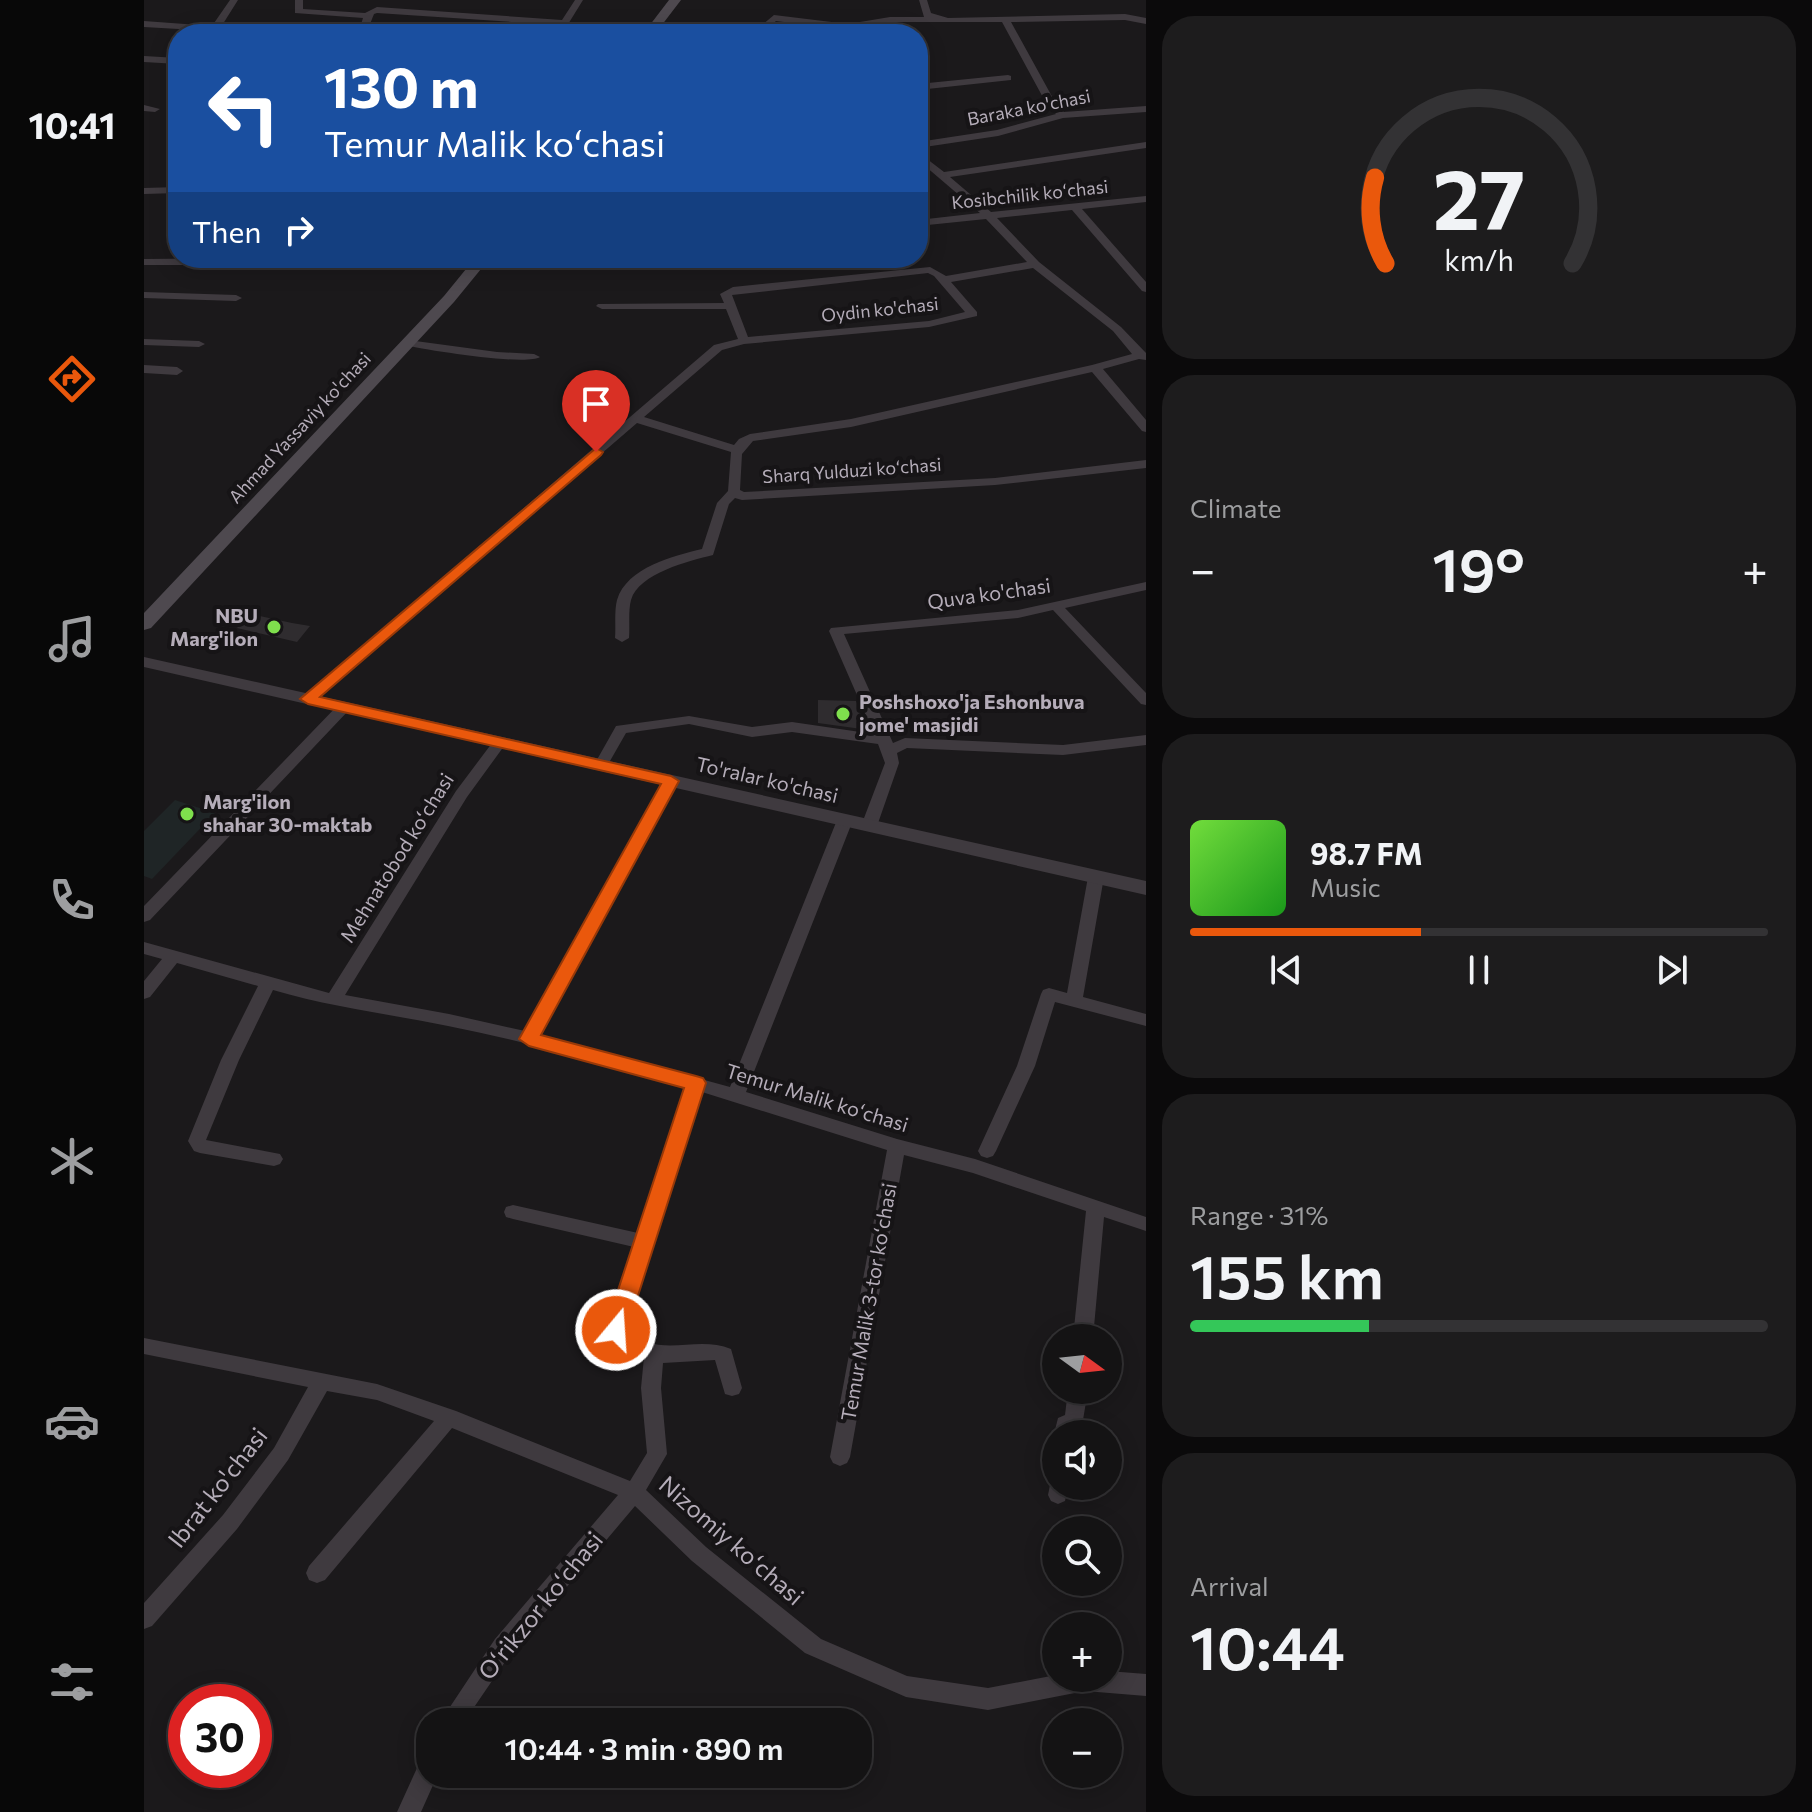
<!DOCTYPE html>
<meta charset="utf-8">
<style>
:root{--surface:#141314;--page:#1d1c1d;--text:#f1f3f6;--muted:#9d9ea0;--line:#333234;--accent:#ea580c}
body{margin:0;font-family:Commissioner,sans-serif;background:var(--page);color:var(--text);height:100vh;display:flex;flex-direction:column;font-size:30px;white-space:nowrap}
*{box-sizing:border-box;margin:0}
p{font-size:26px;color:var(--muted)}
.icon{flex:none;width:44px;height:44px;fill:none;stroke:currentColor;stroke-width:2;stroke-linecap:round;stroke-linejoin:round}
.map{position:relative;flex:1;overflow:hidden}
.side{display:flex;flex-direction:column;gap:16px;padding:16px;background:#0b0a0b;width:666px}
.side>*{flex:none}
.banner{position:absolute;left:24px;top:24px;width:760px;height:244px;border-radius:32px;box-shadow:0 4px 20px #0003,0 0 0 2px var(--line);background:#1a4fa0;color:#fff;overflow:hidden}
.needle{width:52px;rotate:105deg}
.buttons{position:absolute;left:898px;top:1324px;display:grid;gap:16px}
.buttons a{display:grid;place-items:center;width:80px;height:80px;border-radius:50%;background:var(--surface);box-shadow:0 4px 20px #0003,0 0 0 2px var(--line);font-size:40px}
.speed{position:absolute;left:24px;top:1684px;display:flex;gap:16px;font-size:40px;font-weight:700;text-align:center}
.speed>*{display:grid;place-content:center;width:104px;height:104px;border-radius:50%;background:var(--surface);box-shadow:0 4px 20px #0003,0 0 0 2px var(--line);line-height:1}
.speed .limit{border:12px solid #d22;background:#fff;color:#111}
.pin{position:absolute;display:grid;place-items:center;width:68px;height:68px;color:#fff;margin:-82px -34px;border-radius:50% 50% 50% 0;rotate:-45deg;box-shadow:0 0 8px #0007}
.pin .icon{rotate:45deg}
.me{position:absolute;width:88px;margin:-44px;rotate:18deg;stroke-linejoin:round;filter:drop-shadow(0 0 6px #0008)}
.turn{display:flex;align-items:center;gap:28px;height:168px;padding:0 24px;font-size:36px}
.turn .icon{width:104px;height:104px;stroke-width:2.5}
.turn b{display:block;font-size:56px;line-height:68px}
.then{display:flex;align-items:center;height:76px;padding:0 24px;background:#0003;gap:16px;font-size:30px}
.big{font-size:60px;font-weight:600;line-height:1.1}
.side .tile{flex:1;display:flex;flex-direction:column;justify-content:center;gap:12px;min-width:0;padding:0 28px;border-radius:32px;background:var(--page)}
.side .dial{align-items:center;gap:0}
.dial svg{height:208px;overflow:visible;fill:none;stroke:var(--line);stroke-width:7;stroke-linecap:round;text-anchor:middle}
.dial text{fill:var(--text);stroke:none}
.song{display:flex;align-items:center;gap:24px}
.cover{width:96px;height:96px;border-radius:12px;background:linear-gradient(135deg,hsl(100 70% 55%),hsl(120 70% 35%))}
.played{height:8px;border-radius:4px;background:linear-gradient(90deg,var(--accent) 40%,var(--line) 40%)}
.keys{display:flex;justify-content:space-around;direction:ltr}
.heat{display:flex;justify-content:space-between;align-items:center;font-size:44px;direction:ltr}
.charge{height:12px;border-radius:6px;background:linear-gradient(90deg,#34c759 31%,var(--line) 0)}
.trip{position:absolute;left:272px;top:1708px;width:456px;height:80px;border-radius:32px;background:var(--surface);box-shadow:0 4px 20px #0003,0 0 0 2px var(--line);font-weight:600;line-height:80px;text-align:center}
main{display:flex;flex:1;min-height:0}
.tab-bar{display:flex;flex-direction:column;width:144px;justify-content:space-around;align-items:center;background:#080808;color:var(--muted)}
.tab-bar .icon{width:56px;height:56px}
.tab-bar .on{color:var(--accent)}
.tab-bar b{font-size:36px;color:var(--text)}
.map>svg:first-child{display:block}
</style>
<main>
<nav class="tab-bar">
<b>10:41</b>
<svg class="icon on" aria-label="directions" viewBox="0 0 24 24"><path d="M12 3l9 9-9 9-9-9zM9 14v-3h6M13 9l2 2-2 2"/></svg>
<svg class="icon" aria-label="music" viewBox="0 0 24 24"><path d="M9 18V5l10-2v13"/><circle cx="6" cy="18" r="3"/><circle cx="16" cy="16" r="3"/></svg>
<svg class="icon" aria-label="phone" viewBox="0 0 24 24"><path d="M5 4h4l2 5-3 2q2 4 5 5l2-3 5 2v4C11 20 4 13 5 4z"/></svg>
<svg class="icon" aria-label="climate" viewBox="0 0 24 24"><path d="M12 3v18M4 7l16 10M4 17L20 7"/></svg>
<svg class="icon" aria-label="car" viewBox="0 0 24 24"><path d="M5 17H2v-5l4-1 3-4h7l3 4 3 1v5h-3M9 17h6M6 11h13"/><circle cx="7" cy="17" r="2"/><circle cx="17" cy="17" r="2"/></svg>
<svg class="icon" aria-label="filters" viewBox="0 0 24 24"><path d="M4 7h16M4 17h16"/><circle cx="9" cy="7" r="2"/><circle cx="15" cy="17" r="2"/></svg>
</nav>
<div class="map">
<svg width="1002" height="1812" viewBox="0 0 1002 1812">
<rect width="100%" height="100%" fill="#1b191b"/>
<!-- green -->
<path fill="#1f2526" d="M31,800L71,813L8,879L0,876V831Z"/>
<!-- building -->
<path fill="#2f2c2f" d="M106,614L148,623L166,626L153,642L93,628Z
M674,700L712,701L725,730L674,723Z"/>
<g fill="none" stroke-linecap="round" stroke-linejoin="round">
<!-- minor -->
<path fill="#3f3a3f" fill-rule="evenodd" d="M86,0H94L77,27L122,34L0,27V21L68,26Z
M151,0H159V9L221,13L233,7L418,20L431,0H439L418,34H410L415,25L233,13L230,14L222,34H214L219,18L151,13Z
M775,0H783L787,13L804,18L981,14L1002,18V24L981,20L867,22L911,102L920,112L1002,106V112L919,118L854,136L774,148V142L853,130L912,114L902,103L858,22H756L740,24L723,33L719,30L721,27L704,30L632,21L616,34H607L630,15L704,24L746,17H780Z
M0,56L34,58V64L0,62Z
M864,75L867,76V80L774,90V84Z
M0,105L16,109L11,112L0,111Z
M1002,142V148L806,177L847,212L1002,196V202L938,209L1002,282V292L998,291L928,210L853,218L895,262L977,327L1002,353V360L995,359L959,369L1002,420V432L998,431L948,372L707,427L609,441L598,454L596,490L600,492L851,478L1002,460V468L851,485L598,500L591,498L585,504L569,555C545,561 495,573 487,600C484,611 486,626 485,638L478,642L471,638C472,626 470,612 473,600C483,567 530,556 558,549L573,503L584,491L587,452L493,423L169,702L164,703L157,699L570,345L594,339L582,309H458L452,306L454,304L580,303L576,294L589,287L786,267L802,276L883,262L842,219L774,226V220L836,213L774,160V152L800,172ZM889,268L969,331L988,354L948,365L707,419L606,434L595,439L590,445L500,417L578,350L600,344L785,327L833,316V312L807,282ZM784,273L790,276L821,312L785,321L604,337L588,295Z
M34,187V193L0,194V188Z
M124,258L114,265H0V259Z
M0,292L92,295L98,298L92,301L0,298Z
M0,339L55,341L61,344L55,347L0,345Z
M264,340L353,352L390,354L396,357C382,366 282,350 260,345L258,343Z
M0,365L33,367L39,371L33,375L0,373Z
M1002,582V590L921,608L1002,693V705L997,704L909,610L874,618L700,634L749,743L761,738L919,745L1002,735V745L919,755L763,748L753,753L755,763L733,826L725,831L717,826L741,763L734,744L648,732L608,737L545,724L482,733L462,768H452L450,765L472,726L545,716L608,727L648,722L730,734L685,631L687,628L874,610Z
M200,703L207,707L205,710L6,920L0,922V906L195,704Z
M356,737L363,742L323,797L201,995L305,1014L381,1031L520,781L527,776L534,781L396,1035L586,1087L693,820L696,816H706L709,820L602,1092L753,1139L831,1159L1002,1217V1231L960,1217L949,1338H929L942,1211L829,1173L760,1155L706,1457L703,1463L696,1466L689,1463L686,1457L743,1150L558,1092L482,1328C513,1361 551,1334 587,1349L598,1388L595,1394L588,1396L581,1394L571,1360L519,1363L517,1388L523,1454L502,1490L562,1547L677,1639L763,1676L844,1688L912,1675V1678H964V1671L1002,1674V1696L941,1691L844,1710L762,1697L661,1653L548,1561L491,1506L367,1653L320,1722H296L351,1639L474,1495L308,1428L181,1580L173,1583L165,1580L162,1573L165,1566L290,1421L233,1400L183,1391L144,1460L93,1529L8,1626L0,1629V1603L79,1515L130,1448L164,1387L0,1354V1338L233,1384L312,1411L486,1481L503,1453L497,1388L500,1357L478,1350L462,1330L490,1247L369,1219L362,1217L360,1212L362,1207L369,1205L494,1233L542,1087C463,1064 384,1042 304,1026C245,1014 186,1007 129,990L95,1060L62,1140L136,1154L139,1159L136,1164L130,1166L56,1153L50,1151L44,1141L77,1060L114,986L33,963L6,997L0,999V981L18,959L0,954V942L185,993L312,791L351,739Z
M952,872L960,877L939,997L1002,1014V1026L911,1002L891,1066L852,1151L849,1156L843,1158L837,1156L834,1151L873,1066L897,994L899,990L905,988L923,993L944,877Z
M924,1390H944L937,1432L912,1434V1438L910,1434L914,1418L921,1415Z
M912,1478V1486H924L921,1501L914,1504L907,1501L904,1495L907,1480Z
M286,1754V1774H294L277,1812H253L278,1757Z"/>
<!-- tertiary -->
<path fill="#3f3a3f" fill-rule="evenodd" d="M0,657L1002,881V895L0,667Z"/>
<!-- secondary -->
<path fill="#4e494f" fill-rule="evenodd" d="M525,0H537L511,34H499Z
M331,258H346L310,302L7,628L0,630V613L300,296Z"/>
</g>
<!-- route -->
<path fill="#ea580c" stroke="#983908" stroke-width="2" d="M452,448L459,452L457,455L176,697L527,776L535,781L397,1035L552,1076L559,1078L562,1083L483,1330L479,1336L472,1339L464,1336L461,1330L540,1088L385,1046L375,1039L517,784L164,704L156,699Z"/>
<!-- markers -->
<g fill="#7fdf4d" stroke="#161416" stroke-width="3">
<circle cx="130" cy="627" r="8"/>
<circle cx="699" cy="714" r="8"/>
<circle cx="43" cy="814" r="8"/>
</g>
<g text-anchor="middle" stroke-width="8" stroke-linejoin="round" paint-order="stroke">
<!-- far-street labels -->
<g font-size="18" fill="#b5adb9" stroke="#161416">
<text transform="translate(885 108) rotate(-11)" y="6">Baraka ko'chasi</text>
<text transform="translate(886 195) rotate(-6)" y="6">Kosibchilik koʻchasi</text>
<text transform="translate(736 310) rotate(-6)" y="6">Oydin ko'chasi</text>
<text transform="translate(156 428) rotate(-47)" y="6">Ahmad Yassaviy ko'chasi</text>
<text transform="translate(708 471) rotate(-4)" y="6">Sharq Yulduzi koʻchasi</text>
</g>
<!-- street labels -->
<g font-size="20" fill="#b5adb9" stroke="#161416">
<text transform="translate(845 594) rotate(-8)" y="7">Quva ko'chasi</text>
<text transform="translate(623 780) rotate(13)" y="7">To'ralar ko'chasi</text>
<text transform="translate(253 858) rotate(-58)" y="7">Mehnatobod koʻchasi</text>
<text transform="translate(673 1098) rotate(17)" y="7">Temur Malik koʻchasi</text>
<text transform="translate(725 1302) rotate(-80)" y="7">Temur Malik 3-tor koʻchasi</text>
</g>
<!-- poi labels -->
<g font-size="20" font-weight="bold" fill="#b5adb9" stroke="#161416" text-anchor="start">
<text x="114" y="623" text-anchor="end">NBU<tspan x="114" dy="23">Marg'ilon</tspan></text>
<text x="715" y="709">Poshshoxo'ja Eshonbuva<tspan x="715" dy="23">jome' masjidi</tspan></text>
<text x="59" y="809">Marg'ilon<tspan x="59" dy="23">shahar 30-maktab</tspan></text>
</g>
<!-- near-street labels -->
<g font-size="24" fill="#b5adb9" stroke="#161416">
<text transform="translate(74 1488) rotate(-52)" y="8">Ibrat ko'chasi</text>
<text transform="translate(587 1541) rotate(41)" y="8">Nizomiy koʻchasi</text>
<text transform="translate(397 1606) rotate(-51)" y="8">Oʻrikzor koʻchasi</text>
</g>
</g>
</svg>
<div class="buttons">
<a><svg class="needle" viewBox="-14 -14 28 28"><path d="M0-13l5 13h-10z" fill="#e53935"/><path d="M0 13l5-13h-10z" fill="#9d9ea0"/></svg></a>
<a><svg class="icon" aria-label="sound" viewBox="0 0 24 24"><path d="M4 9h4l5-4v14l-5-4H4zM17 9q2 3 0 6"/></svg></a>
<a><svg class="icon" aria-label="search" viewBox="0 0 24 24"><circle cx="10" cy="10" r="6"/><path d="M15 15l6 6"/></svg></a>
<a>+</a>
<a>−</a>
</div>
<div class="speed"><div class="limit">30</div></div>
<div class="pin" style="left:452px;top:452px;background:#d93025"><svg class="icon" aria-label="arrive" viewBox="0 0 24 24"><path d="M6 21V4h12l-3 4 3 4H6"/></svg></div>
<svg class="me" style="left:472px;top:1330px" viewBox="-20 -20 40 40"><circle r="17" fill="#ea580c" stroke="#fff" stroke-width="3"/><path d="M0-11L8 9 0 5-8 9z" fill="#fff"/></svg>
<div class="trip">10:44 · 3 min · 890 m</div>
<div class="banner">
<div class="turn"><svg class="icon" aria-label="left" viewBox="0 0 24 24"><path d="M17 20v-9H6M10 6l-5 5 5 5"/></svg><div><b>130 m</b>Temur Malik koʻchasi</div></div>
<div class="then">Then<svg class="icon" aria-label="right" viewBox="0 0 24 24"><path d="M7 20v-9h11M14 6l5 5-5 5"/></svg></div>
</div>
</div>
<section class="side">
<div class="tile dial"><svg viewBox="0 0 100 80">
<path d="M14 69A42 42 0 1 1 86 69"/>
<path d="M14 69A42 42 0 0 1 10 36" stroke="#ea580c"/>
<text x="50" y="56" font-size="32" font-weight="700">27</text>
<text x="50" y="72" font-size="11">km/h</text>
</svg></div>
<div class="tile"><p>Climate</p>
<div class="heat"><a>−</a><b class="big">19°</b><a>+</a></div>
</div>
<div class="tile">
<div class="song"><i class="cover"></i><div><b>98.7 FM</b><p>Music</p></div></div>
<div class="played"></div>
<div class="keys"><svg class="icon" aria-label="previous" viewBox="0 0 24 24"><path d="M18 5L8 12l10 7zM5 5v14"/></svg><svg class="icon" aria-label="pause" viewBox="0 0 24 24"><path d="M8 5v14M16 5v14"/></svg><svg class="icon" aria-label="next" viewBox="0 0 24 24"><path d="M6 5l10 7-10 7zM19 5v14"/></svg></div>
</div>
<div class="tile"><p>Range · 31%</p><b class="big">155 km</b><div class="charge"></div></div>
<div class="tile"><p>Arrival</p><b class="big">10:44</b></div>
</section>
</main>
